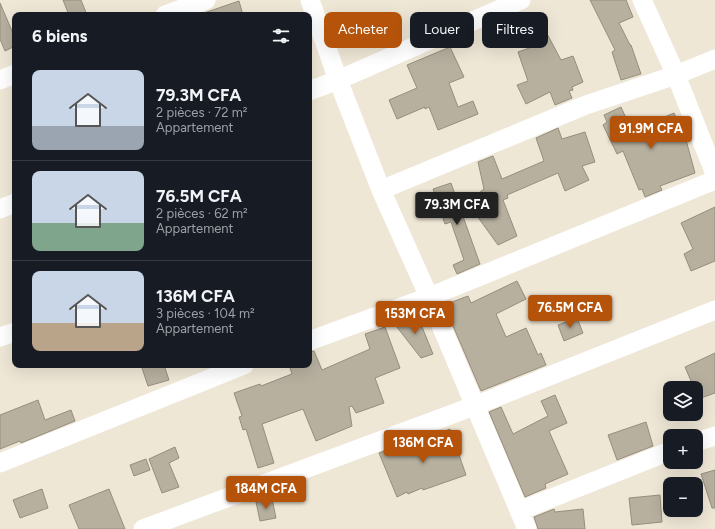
<!DOCTYPE html>
<html lang="fr">
<head>
<meta charset="utf-8">
<style>
	:root { --surface:#171b24; --page:#20242c; --text:#f1f3f6; --muted:#9ea1a6; --line:#363941; --accent:#b45309 }
	body { margin:0; font-family:Figtree,sans-serif; background:var(--page); color:var(--text); height:100vh; display:flex; flex-direction:column; font-size:15px; white-space:nowrap }
	* { box-sizing:border-box; margin:0 }
	p { font-size:13px; color:var(--muted) }
	.icon { flex:none; width:22px; height:22px; fill:none; stroke:currentColor; stroke-width:2; stroke-linecap:round; stroke-linejoin:round }
	.map { position:relative; flex:1; overflow:hidden }
	.side { position:absolute; left:12px; top:12px; width:300px; height:356px; display:flex; flex-direction:column; background:var(--surface); border-radius:8px; box-shadow:0 4px 16px #0002 }
	.side>* { flex:none }
	.hud { position:absolute; left:324px; top:12px; width:331px; height:36px; display:flex; gap:8px }
	.fabs { position:absolute; left:663px; top:381px; display:grid; gap:8px }
	.fabs a { display:grid; place-items:center; width:40px; height:40px; border-radius:8px; background:var(--surface); box-shadow:0 4px 16px #0002; font-size:20px }
	.price { position:absolute; translate:-50% -34px; padding:0 9px; border-radius:4px; background:var(--accent); color:#fff; font-size:13px; line-height:26px; filter:drop-shadow(0 1px 2px #0008) }
	.price::after { content:''; position:absolute; left:50%; top:24px; width:12px; height:9px; margin-left:-6px; background:inherit; clip-path:polygon(0 0,100% 0,50% 100%) }
	.price.current { background:#222; color:#fff }
	ul { padding:0; list-style:none }
	li { display:flex; align-items:center; gap:12px; height:100px; padding:0 20px }
	li+li { border-top:1px solid var(--line) }
	li span { display:grid; place-items:center; flex:none; width:112px; height:80px; border-radius:8px; color:#555 }
	li>.icon { margin-inline-start:auto }
	span .icon { width:48px; height:48px; fill:#fffc; stroke-width:1 }
	li b { font-size:17px }
	h2 { display:flex; justify-content:space-between; align-items:center; height:48px; padding:0 20px; font-size:17px }
	.chip { padding:0 14px; border-radius:8px; background:var(--surface); box-shadow:0 4px 16px #0002; font-size:14px; line-height:36px }
	.chip.current { background:var(--accent); color:#fff }
	.map>svg:first-child { display:block }
	.building { fill:#b7b09f; stroke:#958e7e }
	.lines { fill:none; stroke-linecap:round; stroke-linejoin:round }
	.minor { stroke:#fff; stroke-width:19 }
</style>
</head>
<body>
<div class="map">
<svg width="715" height="529" viewBox="0 0 715 529">
	<rect width="100%" height="100%" fill="#efe7d6"/>
	<path class="building" d="M63,0H81L87,15H69Z
		M590,0H626L633,17L619,23L630,45H631L641,74L621,80L612,52L615,50Z
		M239,1L243,15H204V13Z
		M0,3L15,38V46L5,51L0,39Z
		M537,15L561,60L573,56L583,82L572,87L573,90L569,91L572,98L555,105L550,92L526,104L517,85L528,81L518,52L535,46L523,21Z
		M450,47L464,77L449,83L458,107L473,101L478,114L438,130L429,107L425,109V107L397,119L389,100L417,88L407,65Z
		M621,107L632,131L674,113L686,140L695,173L660,186L662,190L645,197L642,189L639,190L623,151L617,154L603,125L607,122L604,115Z
		M558,128L562,139L585,132L595,162L582,166L589,180L565,191L558,173L507,195L508,198L503,200L517,236L498,245L467,202L484,189L478,162L493,156L502,179L544,161L536,138Z
		M451,183L480,264L457,274L453,265L464,260L451,222L445,224L433,189Z
		M715,207V261L691,271L684,254L693,249L681,223Z
		M517,281L526,299L496,314L506,337L526,328L538,355L541,353L546,365L481,391L444,305L468,296L471,303Z
		M407,317L408,319L418,317L433,354L421,358L393,322Z
		M577,318L583,333L564,341L558,325Z
		M385,327L400,368L375,378L384,403L356,413L352,406L349,407L352,426L316,441L303,409L262,424L274,463L258,468L246,429L243,430L239,417L242,416L234,393L260,384L261,386L292,374L289,365H309V352L314,351L322,370L370,349L365,334Z
		M715,353V393L698,399L696,388H694L685,367Z
		M141,365H164L169,380L148,386Z
		M555,395L567,423L549,431L568,474L545,484L546,488L525,497L489,412L501,407L513,434L548,416L541,401Z
		M38,400L45,420L71,410L75,421L21,443L20,441L0,449V415Z
		M646,422L653,446L617,460L608,435Z
		M450,429L466,475L423,490L422,488L408,494L407,492L397,497L379,453L395,447L396,449Z
		M175,447L179,458L169,463L179,487L162,493L149,459Z
		M146,459L150,470L134,476L130,465Z
		M715,470V508H712L701,474Z
		M42,489L48,508L20,518L13,500Z
		M109,489L125,529H79L69,505Z
		M660,495L662,522L632,525L629,498Z
		M272,499L276,518L260,521L256,502Z
		M554,509L555,512L583,509L585,529H538L534,517Z"/>
	<g class="lines">
		<path class="minor" d="M310,0L338,80L381,190L429,297L527,529
			M642,0L676,75L715,174
			M165,15L206,0
			M0,80L15,74
			M309,91L338,80L521,0
			M381,190L586,105L676,75L715,59
			M0,209L15,203
			M0,337L15,332
			M309,341L429,297L715,180
			M696,442L715,436
			M0,463L244,365
			M519,511L670,451
			M143,529L474,406L715,310"/>
	</g>
</svg>
<div class="fabs">
<a><svg class="icon" aria-label="layers" viewBox="0 0 24 24"><path d="M12 4l9 5-9 5-9-5zM3 14l9 5 9-5"/></svg></a>
<a>+</a>
<a>−</a>
</div>
<b class="price" style="left:651px;top:150px">91.9M CFA</b>
<b class="price current" style="left:457px;top:226px">79.3M CFA</b>
<b class="price" style="left:570px;top:329px">76.5M CFA</b>
<b class="price" style="left:415px;top:335px">153M CFA</b>
<b class="price" style="left:423px;top:464px">136M CFA</b>
<b class="price" style="left:266px;top:510px">184M CFA</b>
<div class="hud">
<a class="chip current">Acheter</a>
<a class="chip">Louer</a>
<a class="chip">Filtres</a>
</div>
<section class="side">
<h2>6 biens<svg class="icon" aria-label="filters" viewBox="0 0 24 24"><path d="M4 7h16M4 17h16"/><circle cx="9" cy="7" r="2"/><circle cx="15" cy="17" r="2"/></svg></h2>
<ul>
<li><span style="background:linear-gradient(#c9d6e8 70%,#9aa5b1 0)"><svg class="icon" aria-label="home" viewBox="0 0 24 24"><path d="M3 11l9-7 9 7M6 9v11h12V9"/></svg></span><div><b>79.3M CFA</b><p>2 pièces · 72 m²</p><p>Appartement</p></div></li>
<li><span style="background:linear-gradient(#c9d6e8 65%,#7fa58c 0)"><svg class="icon" aria-label="home" viewBox="0 0 24 24"><path d="M3 11l9-7 9 7M6 9v11h12V9"/></svg></span><div><b>76.5M CFA</b><p>2 pièces · 62 m²</p><p>Appartement</p></div></li>
<li><span style="background:linear-gradient(#c9d6e8 65%,#b9a48a 0)"><svg class="icon" aria-label="home" viewBox="0 0 24 24"><path d="M3 11l9-7 9 7M6 9v11h12V9"/></svg></span><div><b>136M CFA</b><p>3 pièces · 104 m²</p><p>Appartement</p></div></li>
</ul>
</section>
</div>
</body>
</html>
